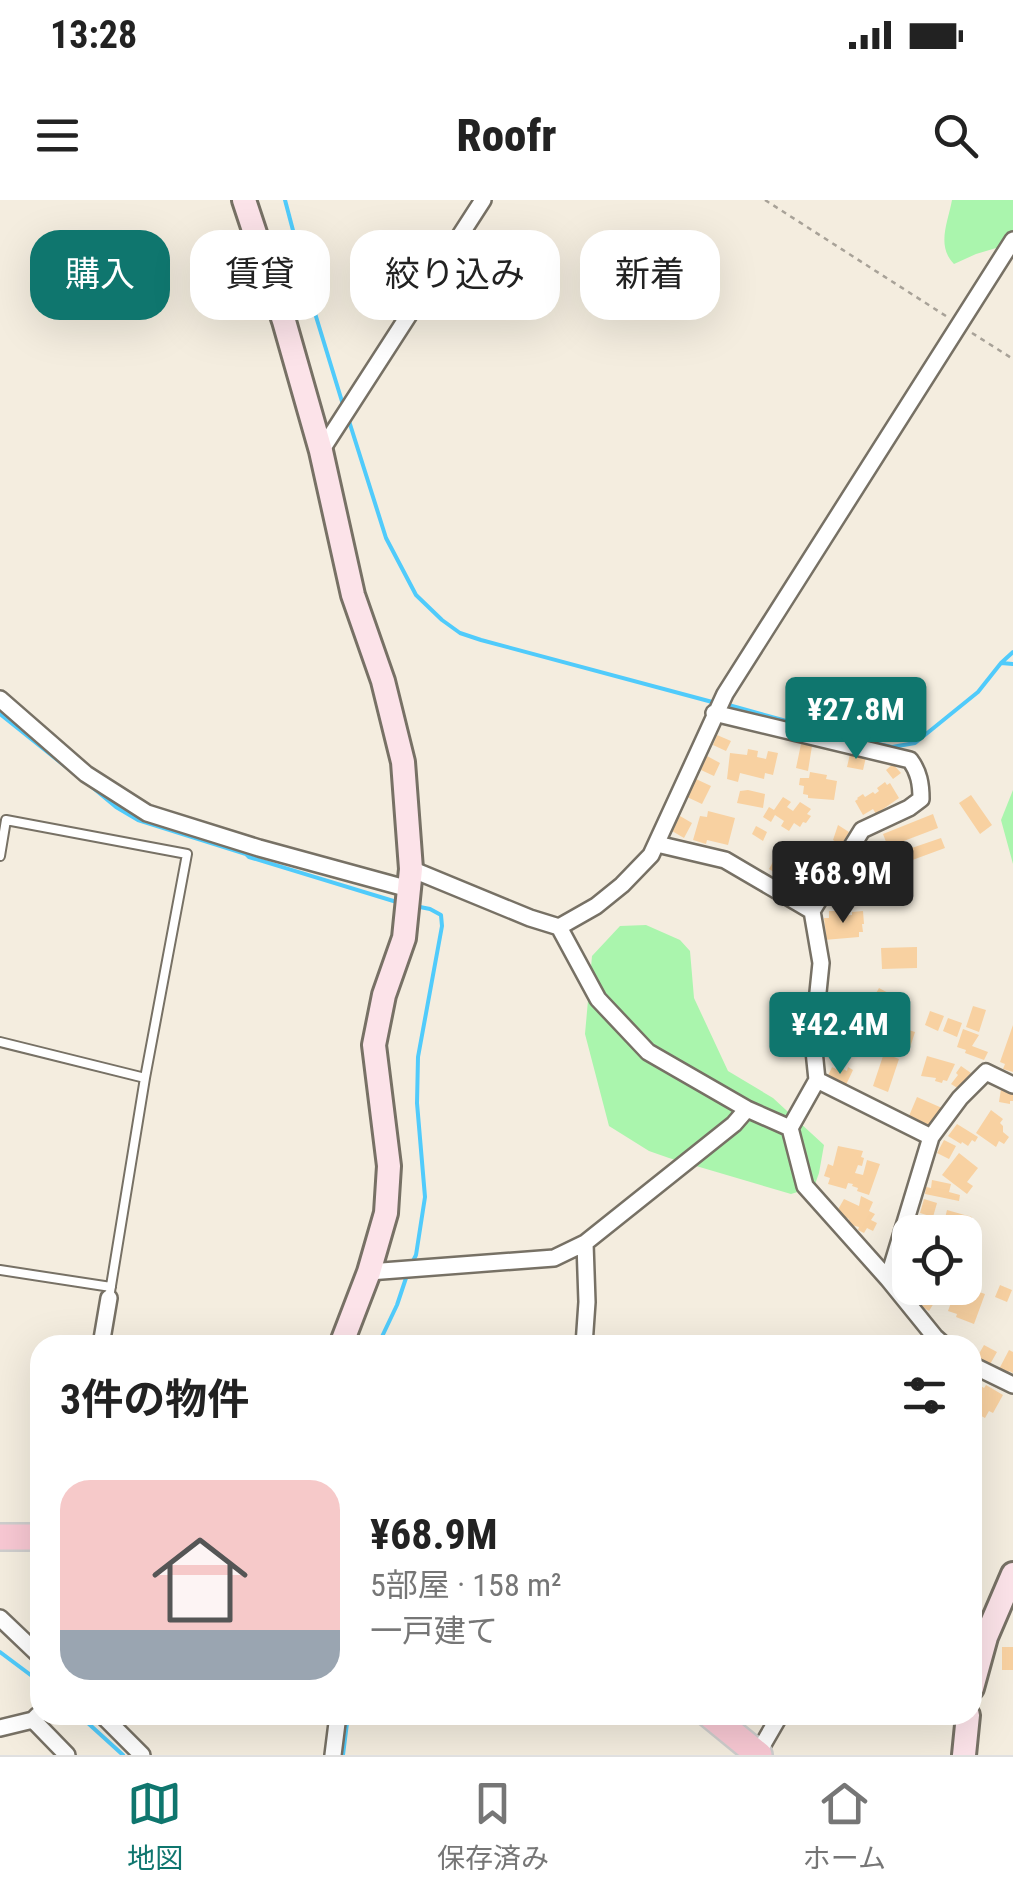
<!DOCTYPE html>
<html lang="ja">
<head>
<meta charset="utf-8">
<style>
	:root { --surface:#fff; --page:#f2f2f2; --text:#222; --muted:#767676; --line:#e0e0e0; --accent:#0f766e }
	body { margin:0; font-family:"Roboto Condensed","Noto Sans JP",sans-serif; background:var(--page); color:var(--text); height:100vh; display:flex; flex-direction:column; font-size:38px; white-space:nowrap }
	* { box-sizing:border-box; margin:0 }
	p { font-size:32px; color:var(--muted) }
	.icon { flex:none; width:55px; height:55px; fill:none; stroke:currentColor; stroke-width:2; stroke-linecap:round; stroke-linejoin:round }
	.map { position:relative; flex:1; overflow:hidden }
	.drawer { position:absolute; left:30px; top:1135px; width:952px; height:390px; display:flex; flex-direction:column; background:var(--surface); border-radius:30px; box-shadow:0 10px 40px #0002 }
	.drawer>* { flex:none }
	.guide { position:absolute; left:30px; top:30px; width:955px; height:90px; display:flex; gap:20px }
	.fabs { position:absolute; left:892px; top:1015px; display:grid; gap:20px }
	.fabs a { display:grid; place-items:center; width:90px; height:90px; border-radius:20px; background:var(--surface); box-shadow:0 10px 40px #0002; font-size:50px }
	.price { position:absolute; translate:-50% -85px; padding:0 22px; border-radius:10px; background:var(--accent); color:#fff; font-size:32px; line-height:65px; filter:drop-shadow(0 2px 5px #0008) }
	.price::after { content:''; position:absolute; left:50%; top:60px; width:30px; height:22px; margin-left:-15px; background:inherit; clip-path:polygon(0 0,100% 0,50% 100%) }
	.price.on { background:#222; color:#fff }
	ul { padding:0; list-style:none }
	li { display:flex; align-items:center; gap:30px; height:250px; padding:0 30px }
	li span { display:grid; place-items:center; flex:none; width:280px; height:200px; border-radius:30px; color:#555 }
	li>.icon { margin-inline-start:auto }
	span .icon { width:120px; height:120px; fill:#fffc; stroke-width:1 }
	li b { font-size:42px }
	h2 { display:flex; justify-content:space-between; align-items:center; height:120px; padding:0 30px; font-size:42px }
	.chip { padding:0 35px; border-radius:30px; background:var(--surface); box-shadow:0 10px 40px #0002; font-size:35px; line-height:90px }
	.chip.on { background:var(--accent); color:#fff }
	.status { display:flex; justify-content:space-between; align-items:center; height:70px; padding:0 50px; background:var(--surface); direction:ltr }
	.status svg { height:28px; fill:currentColor }
	header { display:flex; justify-content:space-between; align-items:center; height:130px; padding:0 30px; background:var(--surface); font-size:45px; font-weight:800 }
	.tab-bar { display:flex; justify-content:space-around; align-items:center; height:140px; border-top:2px solid var(--line); background:var(--surface); font-size:28px; color:var(--muted) }
	.tab-bar a { display:grid; justify-items:center; gap:5px }
	.tab-bar .on { color:var(--accent) }
	.map>svg:first-child { display:block }
	.green { fill:#aaf5ad }
	.lines { fill:none; stroke-linecap:round; stroke-linejoin:round }
	.stream { stroke:#50cbfb; stroke-width:4 }
	.building { fill:#f8d1a1 }
	.lane-casing { stroke:#777165; stroke-width:12 }
	.street-casing { stroke:#777165; stroke-width:20 }
	.secondary-casing { stroke:#777165; stroke-width:28 }
	.primary-casing { stroke:#cfcecd; stroke-width:30 }
	.path { stroke:#a8a298; stroke-width:2.5; stroke-dasharray:5 5; stroke-linecap:butt }
	.lane { stroke:#fff; stroke-width:8 }
	.street { stroke:#fff; stroke-width:15 }
	.secondary { stroke:#fce3e9; stroke-width:22 }
	.primary { stroke:#f8c8d3; stroke-width:25 }
</style>
</head>
<body>
<div class="status"><b>13:28</b><svg viewBox="0 0 49 12"><path d="M0 12V9h3v3zM5 12V6h3v6zM10 12V3h3v9zM15 12V0h3v12zM26 1h20v11H26zM47 4h2v5h-2z"/></svg></div>
<header><svg class="icon" aria-label="menu" viewBox="0 0 24 24"><path d="M4 6h16M4 12h16M4 18h16"/></svg>Roofr<svg class="icon" aria-label="search" viewBox="0 0 24 24"><circle cx="10" cy="10" r="6"/><path d="M15 15l6 6"/></svg></header>
<div class="map">
<svg width="1013" height="1555" viewBox="0 0 1013 1555">
	<rect width="100%" height="100%" fill="#f4eddf"/>
	<path class="green" d="M952,0H1013V43L976,54L954,64C936,46 948,22 952,0Z
		M1013,590V664L1001,620Z
		M646,725L680,740L690,751L694,798L728,871L773,898L824,945L819,973L814,987L791,994L669,958L649,951L609,926L585,834L592,756L620,726Z"/>
	<g class="lines">
		<path class="stream" d="M285,0L314,110L344,208
			M349,221L386,338L416,395L442,420L460,433L481,440L716,503
			M1001,463L1013,464
			M725,504L830,533L892,547L915,543L978,492L1001,463L1013,452
			M0,514L70,570
			M86,582L116,607L138,620L246,654L249,657L400,703
			M412,1063L416,1055L425,997L417,903L418,857L442,726L441,715L430,709L415,706
			M378,1145L397,1105L408,1072
			M0,1452L40,1482
			M79,1515L123,1555
			M343,1555L348,1515"/>
	</g>
	<path class="building" d="M717,535L731,541L726,551L713,545Z
		M801,544L812,546L808,571L796,568Z
		M748,549L758,551L757,557L766,559L768,551L778,553L773,575L765,573L764,579L740,573L738,582L727,579L730,553L747,555Z
		M850,554L866,557L863,570L847,567Z
		M707,556L720,563L714,576L701,570Z
		M893,564L901,573L893,579L886,570Z
		M810,572L827,575L826,579L837,581L834,600L808,598V595L803,594L804,586L799,585L800,578H809Z
		M696,579L711,586L702,604L687,597Z
		M885,582L887,585L890,583L899,598L876,614L873,609L863,615L855,601L858,599L857,598L863,594L865,597L873,592L875,594L879,591L877,588Z
		M748,590L765,594L763,608L737,603L740,591Z
		M971,595L992,625L980,634L959,603Z
		M783,597L791,602L787,607L793,611L800,602L811,609L807,614L811,616L806,623L803,622L800,627L794,623L789,631L781,626L784,621L775,615L771,622L763,617L769,607L774,610Z
		M708,611L735,618L728,645L707,640L706,644L693,640L700,616L707,617Z
		M933,614L938,628L888,647L883,634Z
		M680,616L692,623L684,638L672,631Z
		M838,625L849,632L840,648L836,646L838,643L833,640Z
		M756,626L767,632L763,641L752,634Z
		M941,638L945,648L907,662L903,651Z
		M812,645L837,658L828,674L822,670L818,679L824,683L818,693L807,686L809,682L796,674L802,664L808,668L812,662L805,658Z
		M779,651L790,657L779,675L769,669Z
		M849,671L867,677L857,703L840,696Z
		M829,711H837L838,716L852,715V712L863,711L864,724H862L863,732H859V737L824,740L823,734H826L824,718H829Z
		M917,747V768L882,769L881,748Z
		M879,788L892,795L890,800L892,801L888,809L885,807L876,824L868,820L873,812L867,809Z
		M973,806L986,810L979,832L966,827Z
		M930,811L944,816L938,831L925,825Z
		M828,817L860,828L854,847L835,843L836,840L822,835Z
		M948,818L962,823L957,837L943,831Z
		M887,823L915,832L908,854L886,846L885,849L879,846Z
		M1013,825V872L1003,869L1005,864L1000,862Z
		M963,829L979,835L972,846L988,852L984,860L965,853L966,850L957,847Z
		M884,853L899,859L888,892L873,886Z
		M927,856L955,864L947,881L943,880L942,883L935,881L936,878L921,876Z
		M961,866L971,873L959,889L951,884L958,875L956,873Z
		M832,867L838,870L839,867L847,871L848,867L853,870L844,889L826,880Z
		M1001,889L1013,891V901H1010V904L999,902Z
		M917,897L942,908L933,927L909,916Z
		M991,910L1003,919L1000,923L1003,926V932L1009,937L1004,944L999,941L996,947L976,933Z
		M957,924L978,937L975,942L972,940L968,946L962,942L961,944L948,936Z
		M944,940L956,946L949,959L937,953Z
		M838,946L863,951L861,957L864,958L862,966L858,965L855,973L863,975L867,960L880,964L869,995L857,991L858,988L852,986L853,984L848,983L846,989L828,984L830,978L824,976L828,964L833,966Z
		M959,953L978,968L967,982L973,986L967,994L942,975Z
		M932,980L951,984L949,992L960,995L959,1001L925,994L926,987L931,988Z
		M861,996L873,1002L869,1011L875,1014L871,1020L877,1023L873,1031L867,1028L864,1033L858,1030L859,1027L847,1024L849,1019L836,1013L844,999L859,1006Z
		M924,999L937,1003L933,1017L920,1013Z
		M947,1010L972,1017L969,1029L962,1027L960,1032H935L938,1021L944,1022Z
		M978,1040H981L978,1050L982,1051L975,1071L965,1068V1046L974,1050Z
		M1000,1085L1012,1090L1007,1102L995,1097Z
		M921,1088L937,1098L929,1111L913,1101Z
		M971,1089L985,1094L974,1124L956,1117L957,1114L948,1111L952,1100L961,1104L964,1094L969,1096Z
		M984,1145L997,1152L989,1166L976,1159Z
		M1009,1150L1013,1152V1173L1009,1171L1005,1178L997,1173Z
		M979,1185L984,1188L986,1185L1003,1195L993,1213L989,1211L985,1218L972,1211L981,1195L975,1192Z
		M1002,1447H1013V1470H1002Z"/>
	<g class="lines">
		<g class="lane-casing">
			<path id="lane" d="M0,656L6,620L187,654L145,878L109,1098
				M0,842L145,878
				M0,1070L111,1087"/>
		</g>
		<g class="street-casing">
			<path id="street" d="M321,251L483,0
				M0,499L86,574L147,613L259,648L409,689
				M714,513L910,560C919,572 921,584 921,599L909,608L862,630L812,711L821,763L813,841L817,880L790,928
				M657,644L725,660L812,711
				M411,669L530,718L559,727L598,799L648,852L747,909L790,928L805,986L888,1079L935,1137L944,1145
				M559,727L596,706L622,685L651,655L725,494L1013,40
				M817,880L931,937
				M369,1072L554,1058L585,1043L734,924L747,909
				M888,1079L931,937L960,898L986,872L1013,885
				M101,1145L109,1098
				M584,1145L587,1102L585,1043
				M972,1165L1013,1185
				M0,1418L40,1456
				M102,1515L142,1555
				M33,1520L67,1555
				M0,1528L33,1520L38,1515
				M758,1553L780,1515
				M333,1555L338,1515"/>
		</g>
		<g class="secondary-casing">
			<path id="secondary" d="M244,0L284,121L321,251L353,395L383,481L403,562L411,669L404,738L384,795L374,845L389,966L386,1013L369,1072L341,1145
				M972,1488L986,1437L1013,1374
				M964,1555L968,1515"/>
		</g>
		<g class="primary-casing">
			<path id="primary" d="M0,1337H40
				M710,1515L759,1555"/>
		</g>
		<path class="path" d="M765,0L949,118
			M972,133L1013,159"/>
		<use href="#lane" class="lane"/>
		<use href="#street" class="street"/>
		<use href="#secondary" class="secondary"/>
		<use href="#primary" class="primary"/>
	</g>
</svg>
<div class="fabs">
<a><svg class="icon" aria-label="locate" viewBox="0 0 24 24"><circle cx="12" cy="12" r="6"/><path d="M12 2v4M12 18v4M2 12h4M18 12h4"/></svg></a>
</div>
<b class="price" style="left:856px;top:562px">¥27.8M</b>
<b class="price on" style="left:843px;top:726px">¥68.9M</b>
<b class="price" style="left:840px;top:877px">¥42.4M</b>
<div class="guide">
<a class="chip on">購入</a>
<a class="chip">賃貸</a>
<a class="chip">絞り込み</a>
<a class="chip">新着</a>
</div>
<section class="drawer">
<h2>3件の物件<svg class="icon" aria-label="filters" viewBox="0 0 24 24"><path d="M4 7h16M4 17h16"/><circle cx="9" cy="7" r="2"/><circle cx="15" cy="17" r="2"/></svg></h2>
<ul>
<li><span style="background:linear-gradient(#f6c9c9 75%,#9aa5b1 0)"><svg class="icon" aria-label="home" viewBox="0 0 24 24"><path d="M3 11l9-7 9 7M6 9v11h12V9"/></svg></span><div><b>¥68.9M</b><p>5部屋 · 158 m²</p><p>一戸建て</p></div></li>
</ul>
</section>
</div>
<nav class="tab-bar">
<a class="on"><svg class="icon" aria-label="map" viewBox="0 0 24 24"><path d="M3 6l6-2 6 2 6-2v14l-6 2-6-2-6 2zM9 4v14M15 6v14"/></svg>地図</a>
<a><svg class="icon" aria-label="saved" viewBox="0 0 24 24"><path d="M7 4h10v16l-5-4-5 4z"/></svg>保存済み</a>
<a><svg class="icon" aria-label="home" viewBox="0 0 24 24"><path d="M3 11l9-7 9 7M6 9v11h12V9"/></svg>ホーム</a>
</nav>
</body>
</html>
